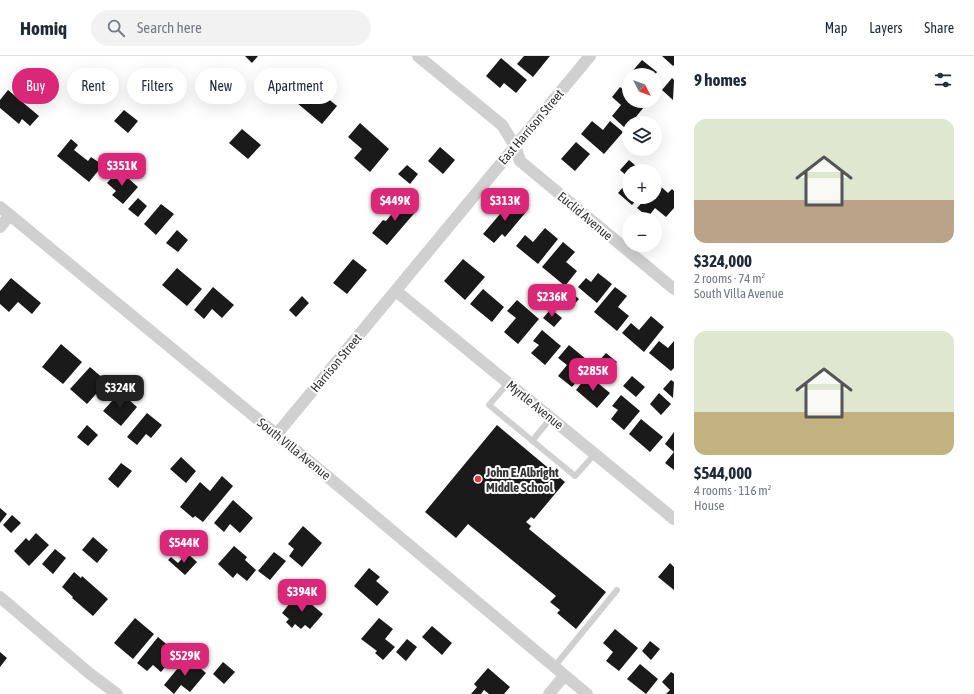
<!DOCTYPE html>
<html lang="en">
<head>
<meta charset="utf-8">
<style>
	:root { --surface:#fff; --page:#f2f2f3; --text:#1f2937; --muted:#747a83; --line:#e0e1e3; --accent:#db2777 }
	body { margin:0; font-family:"Asap Condensed",sans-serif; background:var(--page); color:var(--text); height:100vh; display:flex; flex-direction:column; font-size:15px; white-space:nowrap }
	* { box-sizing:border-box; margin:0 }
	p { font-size:13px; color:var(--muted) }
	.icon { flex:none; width:22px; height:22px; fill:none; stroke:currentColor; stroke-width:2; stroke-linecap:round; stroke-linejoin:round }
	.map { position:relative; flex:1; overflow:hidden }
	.drawer { display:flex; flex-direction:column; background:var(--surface); width:300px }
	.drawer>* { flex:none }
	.hud { position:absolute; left:12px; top:12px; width:380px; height:36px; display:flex; gap:8px }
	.needle { width:26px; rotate:132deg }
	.tools { position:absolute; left:622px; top:12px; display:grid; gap:8px }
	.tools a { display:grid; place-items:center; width:40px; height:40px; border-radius:50%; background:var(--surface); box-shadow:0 4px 16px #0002; font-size:20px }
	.price { position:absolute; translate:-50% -34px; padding:0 9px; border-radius:8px; background:var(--accent); color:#fff; font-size:13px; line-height:26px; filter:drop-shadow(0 1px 2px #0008) }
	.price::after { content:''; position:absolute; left:50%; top:24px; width:12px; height:9px; margin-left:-6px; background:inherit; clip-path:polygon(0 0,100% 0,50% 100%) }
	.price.current { background:#222; color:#fff }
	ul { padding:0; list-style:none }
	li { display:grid; align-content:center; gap:8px; height:212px; padding:0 20px }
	li span { display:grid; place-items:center; height:124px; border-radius:12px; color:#555 }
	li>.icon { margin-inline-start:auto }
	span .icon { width:72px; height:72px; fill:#fffc; stroke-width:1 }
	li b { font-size:17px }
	h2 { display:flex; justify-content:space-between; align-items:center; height:48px; padding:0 20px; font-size:17px }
	.tag { padding:0 14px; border-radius:18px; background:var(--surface); box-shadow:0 4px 16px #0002; font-size:14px; line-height:36px }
	.tag.current { background:var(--accent); color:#fff }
	header { display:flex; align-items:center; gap:24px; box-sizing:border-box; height:56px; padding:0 20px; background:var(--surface); border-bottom:1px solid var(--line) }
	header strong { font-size:19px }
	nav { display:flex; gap:22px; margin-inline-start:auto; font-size:14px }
	.search { width:280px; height:36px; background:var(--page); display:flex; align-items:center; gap:10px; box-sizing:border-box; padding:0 14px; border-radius:22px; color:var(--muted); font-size:15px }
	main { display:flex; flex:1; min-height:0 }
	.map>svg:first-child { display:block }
	.building { fill:#1a1a1a }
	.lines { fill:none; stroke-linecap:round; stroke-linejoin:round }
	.service { stroke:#d0d0d0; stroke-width:6 }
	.minor { stroke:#d0d0d0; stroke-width:12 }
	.poi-dot { fill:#e63946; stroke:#fff; stroke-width:1.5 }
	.labels { text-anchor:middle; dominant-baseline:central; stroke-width:4; stroke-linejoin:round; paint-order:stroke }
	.street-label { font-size:13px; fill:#333; stroke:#fff }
	.poi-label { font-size:13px; font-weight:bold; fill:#333; stroke:#fff; text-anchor:start }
</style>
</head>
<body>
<header>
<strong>Homiq</strong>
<div class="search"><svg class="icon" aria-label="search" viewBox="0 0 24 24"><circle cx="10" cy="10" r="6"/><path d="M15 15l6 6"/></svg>Search here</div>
<nav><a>Map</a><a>Layers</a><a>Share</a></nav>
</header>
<main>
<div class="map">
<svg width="674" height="638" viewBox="0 0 674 638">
	<rect width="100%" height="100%" fill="#fff"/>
	<path class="building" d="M245,0H258L252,7Z
		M524,0H550L533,21L517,8Z
		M662,0H674V9L673,10Z
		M501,2L527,24L516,37L504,27L500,32L486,20Z
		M642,4L657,16L655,19H629Z
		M298,18L337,50L322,68L284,36Z
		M629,19V28L625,25Z
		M672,22L674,24L673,44L662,34Z
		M620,31L629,38V45H637L644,51L635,62L638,65L636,67H629V69L626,73L612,60L621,49L612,41Z
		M8,34L39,60L30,70L22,63L19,68L0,52V44Z
		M124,54L138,65L128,77L114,65Z
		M592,65L603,74L610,65L623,76L604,98L581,78Z
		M360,67L389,93L370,116L354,102L362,93L348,81Z
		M242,73L261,89L248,103L229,87Z
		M71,83L78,89L74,94L88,105L91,101L103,109L89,126L57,100Z
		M576,86L590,98L575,115L561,103Z
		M440,91L455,104L443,118L428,105Z
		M629,104L642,115H629V122L620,114Z
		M407,109L418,118L410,128L398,118Z
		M119,114L138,131L123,148L112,139L116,135L107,127Z
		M629,124V141H639L632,149L618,137Z
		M658,128L668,137L672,133L674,135V152L666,161L655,152L648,161L637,152L647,141H655V131Z
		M138,142L147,150L138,161L128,153Z
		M404,143L417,154L387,189L372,177L383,164L386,165Z
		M512,144L526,156L505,181L502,178L494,187L483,178Z
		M161,148L174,158L156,179L144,168Z
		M545,172L558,183L538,208L516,190L525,179L533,186Z
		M177,174L188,184L178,196L166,187Z
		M563,186L575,196L566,206L577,215L565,230L542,211Z
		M353,203L367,214L347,238L333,227Z
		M463,203L485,221L465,244L444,225Z
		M177,212L202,233L187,250L162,229Z
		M598,217L612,228L597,247L578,231L586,222L591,226Z
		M11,222L41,247L32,258L18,246L9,256L0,248V235Z
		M213,231L234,249L222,262L212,253L204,263L194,254Z
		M615,231L627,240L618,251L629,260L617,275L594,256Z
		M483,233L504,251L492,266L470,248Z
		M568,234L579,243L569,254L559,245Z
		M302,240L309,247L296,261L289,254Z
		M517,244L539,263L518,288L504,276L516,262L507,255Z
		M551,253L562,262L554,271L543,262Z
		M651,260L664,271L644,296L622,277L631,267L639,274Z
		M542,274L561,290L545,309L531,297L539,289L533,285Z
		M659,285L668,292L674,285V312L671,315L649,297Z
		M61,288L82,306L63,328L42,311Z
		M569,289L592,308L572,331L558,320L567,309L558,302Z
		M606,297L617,306L608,316L597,307Z
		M90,311L111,329L100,341L96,338L87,348L70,333Z
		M588,319L610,337L597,352L576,334Z
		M632,320L645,331L636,341L623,330Z
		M671,324L674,326L673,342L663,333Z
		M120,336L137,351L121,370L103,355Z
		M659,337L671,348L661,359L650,348Z
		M621,339L640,355L624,374L611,363L618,354L612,350Z
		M147,357L162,369L151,382L146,378L137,389L127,381Z
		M641,363L663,381L650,396L629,378Z
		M87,369L98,379L88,390L77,381Z
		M497,369L565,426L534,463L531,461L526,466L531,470L529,473L606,536L576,573L557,557L560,554L550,546L556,540L468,468L456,482L425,456Z
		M674,376V396L665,388Z
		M674,396V414L665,407Z
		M181,401L196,415L186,427L170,413Z
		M121,407L132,415L118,432L108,423Z
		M222,420L233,430L203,466L195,460L193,462L180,451L200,426L210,435Z
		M233,444L253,462L240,477L230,468L224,476L214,467Z
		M0,452L7,458L0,467Z
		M12,459L21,467L11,477L3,469Z
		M303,470L322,487L302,511L289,500L294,493L288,488Z
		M36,477L49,489L29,510L14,495L26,482L29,485Z
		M93,481L108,494L97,507L82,494Z
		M234,490L247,501L245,504L256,514L247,525L237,517L233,522L218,508Z
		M55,493L66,502L53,518L42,508Z
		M274,496L286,505L270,524L258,515Z
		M187,497L197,506L185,519L168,504L171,501L178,507Z
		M670,507L674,511V534L658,521Z
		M369,512L380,521L376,525L389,536L377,550L354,530Z
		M74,516L81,522L82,520L108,543L93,560L72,542L73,541L62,531Z
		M298,537L323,558L310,573L305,569L301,573L295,568L292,572L286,566L289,563L282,557Z
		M135,562L154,578L133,603L114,587Z
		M379,562L393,573L385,583L395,591L383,604L375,597L377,595L361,583Z
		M432,570L452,587L442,599L422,581Z
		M615,573L638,592L619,615L606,605L613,596L603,587Z
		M158,581L177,597L161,616L153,609L147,615L137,607Z
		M407,583L417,591L406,605L396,596Z
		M650,585L660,593L651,604L642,595Z
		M0,596L7,602L0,611Z
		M187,601L206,617L190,636L181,629L174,638L164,629Z
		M223,606L235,616L224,628L213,618Z
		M640,608L658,623L646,638L627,623Z
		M488,612L510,631L504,638H489L484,634L481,638H471L477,631L474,628Z
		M671,616L674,618V638H666L670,634L662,626Z"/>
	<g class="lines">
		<path class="service" d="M508,327L489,349L575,420L595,398
			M532,385L551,362
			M554,611L617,534"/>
		<path class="minor" d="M418,0L502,69L515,90L520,105L674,233
			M0,151L328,421L587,638
			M0,171L10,159
			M396,235L674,463
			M276,379L590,0
			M0,541L89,617L117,638
			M549,638L564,620"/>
	</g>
	<circle class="poi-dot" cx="478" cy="423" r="4"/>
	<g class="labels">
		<g class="street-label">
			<text transform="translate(531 71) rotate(-50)">East Harrison Street</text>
			<text transform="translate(585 160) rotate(40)">Euclid Avenue</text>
			<text transform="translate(336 307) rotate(-50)">Harrison Street</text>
			<text transform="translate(535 349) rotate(39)">Myrtle Avenue</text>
			<text transform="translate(294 393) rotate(39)">South Villa Avenue</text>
		</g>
		<g class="poi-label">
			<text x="486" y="416">John E. Albright<tspan x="486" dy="15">Middle School</tspan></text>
		</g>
	</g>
</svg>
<div class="tools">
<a><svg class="needle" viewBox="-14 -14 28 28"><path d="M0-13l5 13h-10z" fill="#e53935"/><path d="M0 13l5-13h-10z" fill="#747a83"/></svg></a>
<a><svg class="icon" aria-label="layers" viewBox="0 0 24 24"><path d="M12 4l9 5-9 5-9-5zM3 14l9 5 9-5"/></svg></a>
<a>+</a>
<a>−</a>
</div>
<b class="price" style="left:122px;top:131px">$351K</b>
<b class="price" style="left:395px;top:166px">$449K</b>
<b class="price" style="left:505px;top:166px">$313K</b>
<b class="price" style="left:552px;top:262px">$236K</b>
<b class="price" style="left:593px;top:336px">$285K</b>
<b class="price current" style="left:120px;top:353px">$324K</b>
<b class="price" style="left:184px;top:508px">$544K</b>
<b class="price" style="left:302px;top:557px">$394K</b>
<b class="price" style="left:185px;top:621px">$529K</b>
<div class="hud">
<a class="tag current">Buy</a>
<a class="tag">Rent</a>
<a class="tag">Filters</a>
<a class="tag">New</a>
<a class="tag">Apartment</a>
</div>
</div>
<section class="drawer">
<h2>9 homes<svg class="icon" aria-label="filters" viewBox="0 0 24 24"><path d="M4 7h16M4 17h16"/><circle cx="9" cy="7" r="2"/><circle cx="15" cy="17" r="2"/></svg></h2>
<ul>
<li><span style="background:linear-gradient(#dfe7d0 65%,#b9a48a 0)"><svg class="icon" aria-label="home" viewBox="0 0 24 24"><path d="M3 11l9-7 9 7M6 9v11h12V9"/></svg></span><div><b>$324,000</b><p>2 rooms · 74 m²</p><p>South Villa Avenue</p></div></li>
<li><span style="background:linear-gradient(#dfe7d0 65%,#c2b280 0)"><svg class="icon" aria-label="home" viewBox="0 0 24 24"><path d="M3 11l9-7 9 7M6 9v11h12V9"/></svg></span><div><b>$544,000</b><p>4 rooms · 116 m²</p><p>House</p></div></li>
</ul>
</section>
</main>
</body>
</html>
